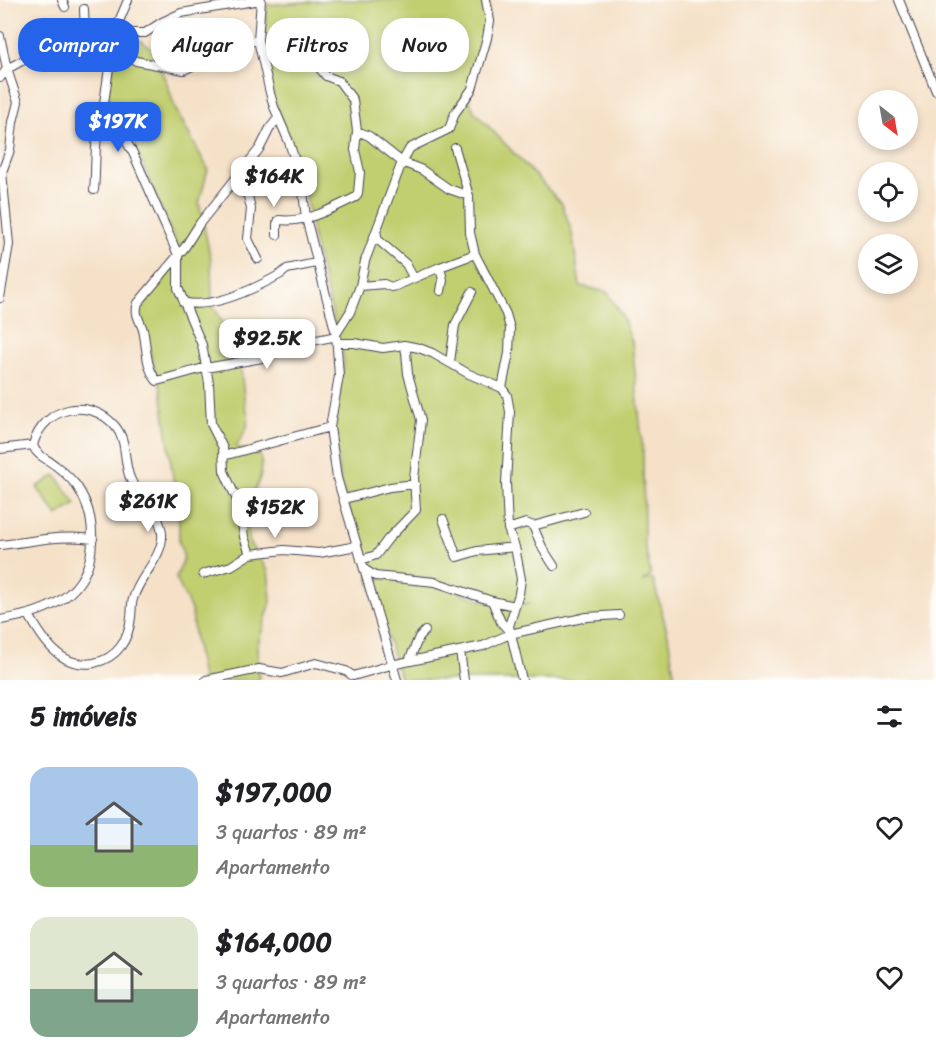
<!DOCTYPE html>
<html lang="pt">
<head>
<meta charset="utf-8">
<style>
	:root { --surface:#fff; --page:#f6f6f6; --text:#202124; --muted:#757577; --accent:#2563eb }
	body { margin:0; font-family:Sriracha,sans-serif; background:var(--page); color:var(--text); height:100vh; display:flex; flex-direction:column; font-size:22px; white-space:nowrap }
	* { box-sizing:border-box; margin:0 }
	p { font-size:20px; color:var(--muted) }
	.icon { flex:none; width:33px; height:33px; fill:none; stroke:currentColor; stroke-width:2; stroke-linecap:round; stroke-linejoin:round }
	.map { position:relative; height:680px; overflow:hidden }
	.details { display:flex; flex-direction:column; background:var(--surface); flex:1 }
	.details>* { flex:none }
	.top-card { position:absolute; left:18px; top:18px; width:600px; height:54px; display:flex; gap:12px }
	.needle { width:39px; rotate:149deg }
	.controls { position:absolute; left:858px; top:90px; display:grid; gap:12px }
	.controls a { display:grid; place-items:center; width:60px; height:60px; border-radius:50%; background:var(--surface); box-shadow:0 3px 9px #0003; font-size:30px }
	.price { position:absolute; translate:-50% -51px; padding:0 14px; border-radius:12px; background:#fff; color:#222; font-size:20px; line-height:39px; filter:drop-shadow(0 2px 3px #0008) }
	.price::after { content:''; position:absolute; left:50%; top:36px; width:18px; height:14px; margin-left:-9px; background:inherit; clip-path:polygon(0 0,100% 0,50% 100%) }
	.price.on { background:var(--accent); color:#fff }
	ul { padding:0; list-style:none }
	li { display:flex; align-items:center; gap:18px; height:150px; padding:0 30px }
	li span { display:grid; place-items:center; flex:none; width:168px; height:120px; border-radius:18px; color:#555 }
	li>.icon { margin-inline-start:auto }
	span .icon { width:72px; height:72px; fill:#fffc; stroke-width:1 }
	li b { font-size:26px }
	h2 { display:flex; justify-content:space-between; align-items:center; height:72px; padding:0 30px; font-size:26px }
	.chip { padding:0 21px; border-radius:24px; background:var(--surface); box-shadow:0 3px 9px #0003; font-size:21px; line-height:54px }
	.chip.on { background:var(--accent); color:#fff }
	.map>svg:first-child { display:block }
	.green { fill:#c1cf71; stroke:#727856; stroke-width:1.5 }
	.lines { fill:none; stroke-linecap:round; stroke-linejoin:round }
	.street-casing { stroke:#423f50; stroke-width:10 }
	.street { stroke:#fff; stroke-width:8 }
</style>
</head>
<body>
<div class="map">
<svg width="936" height="680" viewBox="0 0 936 680">
	<rect width="100%" height="100%" fill="#fdfcf7"/>
	<filter id="ink" filterUnits="userSpaceOnUse"><feTurbulence type="fractalNoise" baseFrequency=".0167" numOctaves="2"/><feDisplacementMap in="SourceGraphic" scale="12" xChannelSelector="R" yChannelSelector="G"/><feConvolveMatrix kernelMatrix="1 2 1 2 8 2 1 2 1" color-interpolation-filters="sRGB"/></filter>
	<filter id="wash" filterUnits="userSpaceOnUse"><feTurbulence type="fractalNoise" baseFrequency=".008" numOctaves="4" result="noise"/><feDisplacementMap in="SourceGraphic" scale="24" xChannelSelector="R" yChannelSelector="G"/><feGaussianBlur stdDeviation="1.35" result="paint"/><feColorMatrix in="noise" values="0 0 0 0 0 0 0 0 0 0 0 0 0 0 0 0 0 1.4 0 .05"/><feComposite in="paint" operator="in"/></filter>
	<g filter="url(#wash)">
		<rect width="100%" height="100%" fill="#f5e1c8"/>
		<path class="green" d="M332,0H489V12L486,36L471,83L469,99L474,111L562,204L572,233L580,286L607,292L622,315L632,342L643,453L644,541L651,576L643,581L653,579L668,635L675,680H401L368,577C385,579 403,578 420,580C455,586 493,613 530,604L495,600L431,579L385,574L366,568L340,480L333,428L344,360L313,239L304,185L291,144L273,98L267,59L265,30L267,5Z
			M124,36L135,37L151,48L166,81L176,110L208,169L199,203L211,260L212,304L239,352L245,405L248,414L247,427L236,447L261,456C263,478 259,486 244,503L250,544L268,571L270,588L271,602L257,647L259,680H200L202,678L194,634L192,612L176,578L184,558L179,542V522L161,389L154,367L138,306L174,264L182,258L137,151L107,98L117,39Z
			M56,475L76,504L57,516L37,487Z"/>
	</g>
	<g filter="url(#ink)">
		<g class="lines">
			<g class="street-casing">
				<path id="street" d="M62,0L65,7
					M128,0L114,33L104,103L133,153L178,255V288L202,345L209,383L211,424L223,448L224,471L240,507L244,537L250,554
					M261,0L258,40L270,93L274,107L289,142L302,183L306,218L336,334L339,376L330,427L337,478L397,680
					M899,0L936,91
					M84,9L85,38
					M0,36L7,69L18,102L13,122L10,150L2,172L9,244L0,298
					M113,45L136,61L184,70L237,45L258,40
					M0,78L7,69L40,51L58,44L82,38H105L114,33H145L162,22L181,13L261,0
					M278,118L270,128L260,148L200,223L185,247L138,303C133,316 143,323 144,335C147,351 146,368 157,381L200,369L268,357L277,348L332,337L336,334L350,312L360,286L365,261L402,162L422,170L449,189L469,196
					M357,131L369,136L402,162L410,148L449,129L455,113L472,89L487,38L490,21L486,0
					M455,148L469,196L470,233L475,254L506,314L510,328L509,353L502,388
					M234,182L248,196L251,209L248,239L258,259
					M94,190C97,162 92,134 106,108
					M277,235V224L279,220C307,223 331,209 356,197L358,193L360,172L355,150L357,131L353,100L339,81L326,76L306,52
					M377,235V239L406,264L413,277
					M360,286L384,284L391,287L396,286L440,267
					M441,291L443,280L440,267L475,254
					M183,302C212,310 256,288 281,274L287,269L316,263
					M337,343H354L383,348L404,345L419,348L432,353L469,374L502,388L507,395L510,412L506,483L508,529L515,547L521,579L519,594L509,626L522,680
					M450,362L455,325L472,292
					M0,449L33,445
					M223,456L330,427
					M344,499L390,487L415,484
					M443,519L457,557L477,551L515,547
					M533,526L543,549L554,566
					M508,529L526,523L533,526L584,512
					M0,545C31,542 62,534 93,539
					M361,560L376,555L388,539L416,510L414,478L421,420L408,374L406,352L404,345
					M364,569L375,576L435,582L492,601L515,606
					M203,574L231,566L250,554L284,550L319,553L357,546
					M492,601L501,622L509,631
					M0,620C47,613 90,596 92,542C93,521 88,502 76,485C71,479 63,471 56,466C48,459 36,456 33,445C43,407 89,396 115,426C128,441 123,461 130,478C138,499 159,509 162,533C164,557 139,576 133,599C131,605 132,611 131,617C129,639 118,658 94,663C61,669 43,640 29,615
					M460,651L464,680
					M409,661L419,637L425,631
					M206,680L259,669L282,673L316,663L346,671L353,676L391,665L483,646L510,634L587,617L619,615"/>
			</g>
			<use href="#street" class="street"/>
		</g>
	</g>
</svg>
<div class="controls">
<a><svg class="needle" viewBox="-14 -14 28 28"><path d="M0-13l5 13h-10z" fill="#e53935"/><path d="M0 13l5-13h-10z" fill="#757577"/></svg></a>
<a><svg class="icon" aria-label="locate" viewBox="0 0 24 24"><circle cx="12" cy="12" r="6"/><path d="M12 2v4M12 18v4M2 12h4M18 12h4"/></svg></a>
<a><svg class="icon" aria-label="layers" viewBox="0 0 24 24"><path d="M12 4l9 5-9 5-9-5zM3 14l9 5 9-5"/></svg></a>
</div>
<b class="price on" style="left:118px;top:153px">$197K</b>
<b class="price" style="left:274px;top:208px">$164K</b>
<b class="price" style="left:267px;top:370px">$92.5K</b>
<b class="price" style="left:148px;top:533px">$261K</b>
<b class="price" style="left:275px;top:539px">$152K</b>
<div class="top-card">
<a class="chip on">Comprar</a>
<a class="chip">Alugar</a>
<a class="chip">Filtros</a>
<a class="chip">Novo</a>
</div>
</div>
<section class="details">
<h2>5 imóveis<svg class="icon" aria-label="filters" viewBox="0 0 24 24"><path d="M4 7h16M4 17h16"/><circle cx="9" cy="7" r="2"/><circle cx="15" cy="17" r="2"/></svg></h2>
<ul>
<li><span style="background:linear-gradient(#a9c7e8 65%,#8fb573 0)"><svg class="icon" aria-label="home" viewBox="0 0 24 24"><path d="M3 11l9-7 9 7M6 9v11h12V9"/></svg></span><div><b>$197,000</b><p>3 quartos · 89 m²</p><p>Apartamento</p></div><svg class="icon" aria-label="heart" viewBox="0 0 24 24"><path d="M12 20l-8-8c-3-5 5-10 8-4 3-6 11-1 8 4z"/></svg></li>
<li><span style="background:linear-gradient(#dfe7d0 60%,#7fa58c 0)"><svg class="icon" aria-label="home" viewBox="0 0 24 24"><path d="M3 11l9-7 9 7M6 9v11h12V9"/></svg></span><div><b>$164,000</b><p>3 quartos · 89 m²</p><p>Apartamento</p></div><svg class="icon" aria-label="heart" viewBox="0 0 24 24"><path d="M12 20l-8-8c-3-5 5-10 8-4 3-6 11-1 8 4z"/></svg></li>
</ul>
</section>
</body>
</html>
